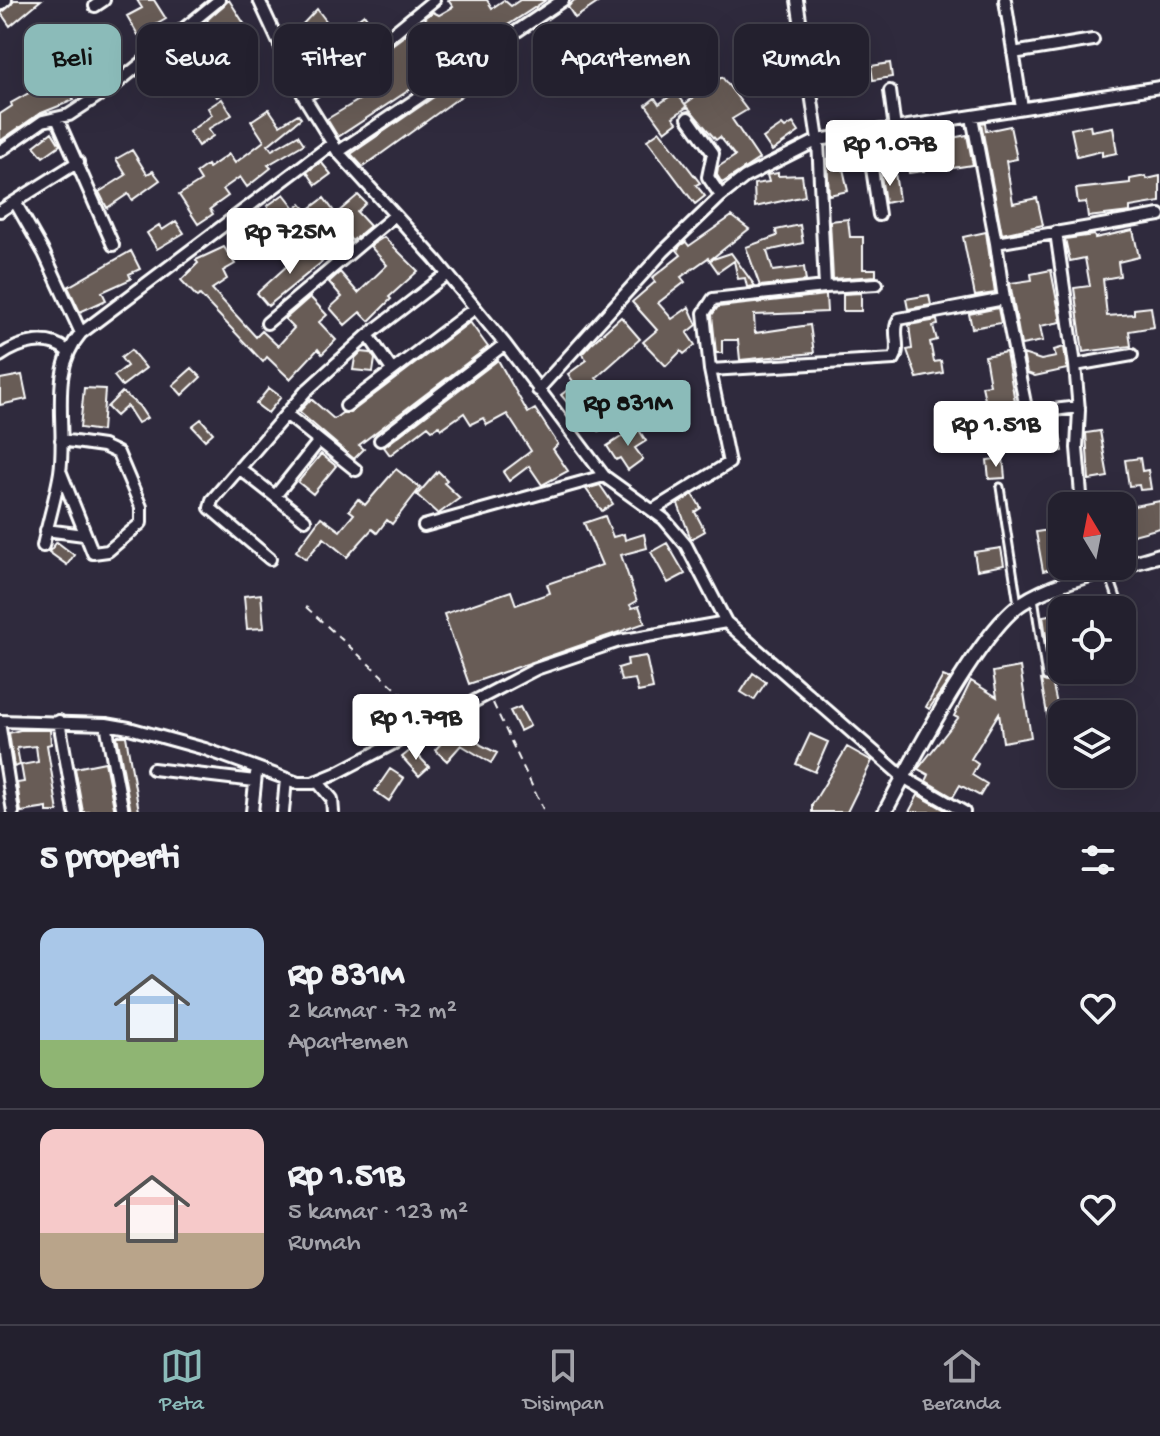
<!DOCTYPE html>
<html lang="id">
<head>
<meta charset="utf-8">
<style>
	:root { --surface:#23202e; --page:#2b2836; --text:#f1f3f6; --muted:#a3a3aa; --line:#403e4a; --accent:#8bbbb9 }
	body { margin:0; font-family:"Gochi Hand",sans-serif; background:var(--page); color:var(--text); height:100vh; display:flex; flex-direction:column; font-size:30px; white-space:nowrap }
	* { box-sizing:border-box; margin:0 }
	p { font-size:26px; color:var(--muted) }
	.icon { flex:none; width:44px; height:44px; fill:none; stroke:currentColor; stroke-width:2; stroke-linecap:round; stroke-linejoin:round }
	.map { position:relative; height:812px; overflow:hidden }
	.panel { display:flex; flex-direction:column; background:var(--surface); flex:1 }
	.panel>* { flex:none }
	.banner { position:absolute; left:24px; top:24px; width:1112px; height:72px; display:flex; gap:16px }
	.needle { width:52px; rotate:350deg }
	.tools { position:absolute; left:1048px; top:492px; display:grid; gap:16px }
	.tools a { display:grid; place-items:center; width:88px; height:88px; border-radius:16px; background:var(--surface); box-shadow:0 8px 32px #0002,0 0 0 2px var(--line); font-size:40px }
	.price { position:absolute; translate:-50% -68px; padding:0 18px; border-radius:8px; background:#fff; color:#222; font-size:26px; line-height:52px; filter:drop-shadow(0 2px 4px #0008) }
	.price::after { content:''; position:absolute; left:50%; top:48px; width:24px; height:18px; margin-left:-12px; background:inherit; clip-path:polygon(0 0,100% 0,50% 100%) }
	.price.active { background:var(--accent); color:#111 }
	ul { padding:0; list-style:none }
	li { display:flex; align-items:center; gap:24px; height:200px; padding:0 40px }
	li+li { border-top:2px solid var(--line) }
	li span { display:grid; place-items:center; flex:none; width:224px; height:160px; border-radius:16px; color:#555 }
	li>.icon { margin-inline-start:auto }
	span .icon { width:96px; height:96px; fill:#fffc; stroke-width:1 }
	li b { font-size:34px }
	h2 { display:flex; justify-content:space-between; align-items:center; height:96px; padding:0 40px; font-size:34px }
	.chip { padding:0 28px; border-radius:16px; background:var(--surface); box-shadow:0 8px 32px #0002,0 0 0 2px var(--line); font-size:28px; line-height:72px }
	.chip.active { background:var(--accent); color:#111 }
	.dock { display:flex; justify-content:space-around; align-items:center; height:112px; border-top:2px solid var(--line); background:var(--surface); font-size:22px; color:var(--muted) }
	.dock a { display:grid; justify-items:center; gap:4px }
	.dock .active { color:var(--accent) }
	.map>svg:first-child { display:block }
	.building { fill:#675b57; stroke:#fff; stroke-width:2 }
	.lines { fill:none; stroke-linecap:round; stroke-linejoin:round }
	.service-casing { stroke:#fff; stroke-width:11 }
	.minor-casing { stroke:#fff; stroke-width:16 }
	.tertiary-casing { stroke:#fff; stroke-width:18 }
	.path { stroke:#fff; stroke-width:2; stroke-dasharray:8 6; stroke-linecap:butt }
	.service { stroke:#2f2a3d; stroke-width:5 }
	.minor { stroke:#2f2a3d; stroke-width:10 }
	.tertiary { stroke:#2f2a3d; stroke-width:12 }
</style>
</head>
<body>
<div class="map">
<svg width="1160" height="812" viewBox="0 0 1160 812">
	<rect width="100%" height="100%" fill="#2f2a3d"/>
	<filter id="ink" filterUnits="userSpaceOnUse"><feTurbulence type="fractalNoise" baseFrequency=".0125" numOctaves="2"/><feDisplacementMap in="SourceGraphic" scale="16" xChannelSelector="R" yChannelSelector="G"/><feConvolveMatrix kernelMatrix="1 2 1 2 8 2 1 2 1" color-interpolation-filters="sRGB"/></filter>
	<g filter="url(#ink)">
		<path class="building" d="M14,0H41L10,26L1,13Z
			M137,0H154L166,19L138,35L127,16L142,8Z
			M229,0L252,36L226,53L207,20Z
			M448,0H487L492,8L504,0L511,6L520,0H546L338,137L327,119L364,97L349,77L412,30L418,39L433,29L425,18L433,12L439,15L453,7Z
			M574,0H602L575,18L568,7Z
			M317,9L337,35L364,14L374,29L362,37L360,34L338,49L346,60L339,64L337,62L322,73L313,61L318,57L297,30Z
			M187,37L208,63L185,80L181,75L163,88L150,69Z
			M492,57L500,68L363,167L351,154Z
			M890,63L892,77L873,80L871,66Z
			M224,77L231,88L217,97L210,87Z
			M722,77L747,110L732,119L759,159L722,183L717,175L718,167L735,156L720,137L716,140L685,104Z
			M81,78L87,90L72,97L74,100L39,114L0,141V114L12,106L11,103L36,89L38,92L65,80L67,85Z
			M676,92L687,107L673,117L677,122L665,131L646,105L655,98L659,104Z
			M222,99L232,115L208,129L213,136L198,146L189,132L212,115L208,108Z
			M269,109L280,125L298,114L301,118L268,145L272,150L298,135L304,144L268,165L271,168L247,187L240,177L223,189L228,196L210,209L213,214L198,224L179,195L201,181L196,173L207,165L209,168L229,154L235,163L264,141L251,121Z
			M985,122L986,131L1010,126L1017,159L1006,161L1013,203L1037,198L1043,225L1002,234L981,123Z
			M793,123L799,132L772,151L763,138L782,125L785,128Z
			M1090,125L1091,131L1113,127L1117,153L1102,156V151L1077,157L1071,129Z
			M660,131L700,183L696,185L705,196L695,204L647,140Z
			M52,132L60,145L43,157L34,146Z
			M967,135L973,165L952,168L947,139Z
			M849,147L851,162L842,164L848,191L829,195L827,159L842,155L840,148Z
			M920,147L924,171L909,173L907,163L912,162L910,149Z
			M132,150L147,174L153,171L160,180L132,200L128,194L107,208L99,192L126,175L116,159Z
			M321,162L331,174L316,185L307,172Z
			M778,173V176L802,175L805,196L755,207L754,184L769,182L767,175Z
			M895,173L899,200L885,203L881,175Z
			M1146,176L1147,179L1160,176V202L1130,207V212L1088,217L1086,202L1078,203L1076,189L1130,183V179Z
			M284,194L295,208L301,204L308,212L285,229L267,206Z
			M358,195L366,203L357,212L370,226L352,241L339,226L333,232L324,223L320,226L308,210L324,198L336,214Z
			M732,216L749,229L710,260L731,253L755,286L747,287L745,278L738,279L734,261L718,272L708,258L681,277L685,282L658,303L672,319L689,307L697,325L687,333L695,345L684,354L681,351L666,366L643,342L657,330L632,302L655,282L652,278L681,255L677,250L681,245L686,242L689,246Z
			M848,219L850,237H863V269H876V276L833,279L830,221Z
			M176,221L184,233L157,249L147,233L159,225L162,230Z
			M800,225L803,243L767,251L773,271L804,267L806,281L760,286L746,247L777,236L776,230Z
			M1133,230L1139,257L1118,262L1120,276L1103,279L1107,316L1134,314V309L1151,307L1154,327L1129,331L1131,346L1083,352L1074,288L1090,286L1085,258L1070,261L1065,239L1094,235L1095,238Z
			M986,232L995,293L975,296L963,237Z
			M384,237L418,271L389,297L391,299L369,321L360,312L345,325L330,308L342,297L329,282L340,272L358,293L387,265L370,246Z
			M309,246L322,262L268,306L257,293Z
			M224,247L235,264L223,271L227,279L212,289L256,337L262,331L278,346L294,328L285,319L310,297L327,315L319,322L336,340L322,354L318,349L290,379L267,357L263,362L200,295L197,297L181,280L198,263L196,260Z
			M131,251L140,269L129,274L131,279L102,292L106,300L80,312L68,287Z
			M1051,270L1061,322L1040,326L1043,341L1021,345L1010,283L1032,280L1031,274Z
			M861,293V311H843V294Z
			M826,295L827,312L754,315L755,333L810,325L814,353L740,360L738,340H722V353H716L712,315L718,307Z
			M929,295L931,305L908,309L906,299Z
			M998,308L1001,323L972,328L969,314Z
			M621,317L640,339L596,378L601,384L571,407L561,395L575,384L568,374L587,360L582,354L591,344Z
			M937,320L938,325L933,326L937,340L930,342L934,362L941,361L943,373L917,378L907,350L912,349L909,325Z
			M470,322L488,347L359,445L364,449L354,459L299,412L311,399L334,419L342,413H350Z
			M1064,347L1067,369L1035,376L1027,373L1023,354L1041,360L1056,357L1054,350Z
			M131,350L146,368L122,386L114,376L127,366L121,358Z
			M361,352L371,353L375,359L373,372L353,370L355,358Z
			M1006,352L1019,423L998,428L994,411L988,413L982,386L990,385L985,356Z
			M498,360L528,413L535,409L558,444L553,449L568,471L542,485L529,466L509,481L503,472L531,451L507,414L487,425L483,418L471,424L464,413L441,429L439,426L432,430L428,426L390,455L384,447Z
			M192,368L201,377L182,395L173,385Z
			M22,375L27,399L0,405V379Z
			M84,388L105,389L102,431L80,428Z
			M269,388L281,397L268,413L256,404Z
			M621,389L634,408L599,431L586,412Z
			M122,392L139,406L147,418L138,423L127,406L116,416L107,407Z
			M201,419L213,433L205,440L192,426Z
			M637,427L646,441L635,448L643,459L628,470L620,458L616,460L607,446Z
			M1034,427L1035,432L1059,428L1063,451L1050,453L1049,446L1024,448L1022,429Z
			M1100,431L1108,477L1089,480L1086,433Z
			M321,454L336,466L313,494L298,482Z
			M1003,458L1005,478L989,479L987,460Z
			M1140,458L1142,471L1148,470L1151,489L1140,490L1139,485L1129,486L1125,460Z
			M396,469L420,488L392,524L387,520L377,533L372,529L347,557L324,538L306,559L296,551L321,517L340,531L354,514L349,510L358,499L365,505Z
			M438,471L447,480L444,483L460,498L438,514L417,495Z
			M600,485L613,504L602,511L586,489Z
			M693,494L701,508L695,512L705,531L691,539L678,504Z
			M1160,501V528L1122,538L1123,508Z
			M605,516L613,537L624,534L625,540L644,534L647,548L621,555L637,601L630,605L632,608L639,606L645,623L469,684L444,614L511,591L516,605L550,593L547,584L602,565L584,523Z
			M1062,528V542L1051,545L1056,568L1043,571L1036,532Z
			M57,542L74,555L67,565L49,552Z
			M667,543L685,574L668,583L651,552Z
			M1001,548L1004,565L977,570L974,552Z
			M261,594L264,628L247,629L244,596Z
			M1062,613V649L1048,651L1043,616Z
			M646,656L653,689L638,692L635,679L621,681L618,668L628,665L627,659Z
			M1020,667L1031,737L1003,742L999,713L971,759L978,764L972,775L987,784L980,796L960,785L953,797L926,781L929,775L918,769L958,718L954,716L971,681L997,697L993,672Z
			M753,673L766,682L754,700L741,692Z
			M943,676L950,679L929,709L926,707Z
			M1051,677L1060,718L1048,720L1041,680L1048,682Z
			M520,707L530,726L520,731L510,711Z
			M458,725L481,745L497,753L491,763L461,745L447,761L435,750Z
			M20,730H50L51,744L47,745L58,812H47V808L21,812L17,783L24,782L21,765L38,762L36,746L17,748L20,765L14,767L9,733Z
			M810,734L828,742L815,772L796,764Z
			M117,736H126L139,811L131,812Z
			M847,747L872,761L847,812H812V805Z
			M412,749L429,767L419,776L402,757Z
			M105,762L115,812H83L75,768Z
			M390,769L404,778L389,801L375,791Z
			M918,795L945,810L944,812H909Z"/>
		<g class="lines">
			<g class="service-casing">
				<path id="service" d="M1000,487L1018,604
					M1108,572L1130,635L1128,675
					M1034,597L1046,677"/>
			</g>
			<g class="minor-casing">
				<path id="minor" d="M259,0L304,97L338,152L435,259L505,344L604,476L664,519L686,545L726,622L903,777L964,812
					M1005,0L1022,108
					M0,5L6,0
					M95,6L104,0
					M1013,53L1093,40
					M890,91L895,129
					M304,97L359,61L434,0
					M972,117L996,243
					M57,118L113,245
					M688,118L713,153L708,177L721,196
					M867,135L879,215
					M0,151L43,121L69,115L116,84L219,0
					M338,152L563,0
					M15,202L44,253L81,333
					M0,211L78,162
					M1056,232L1075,365L1079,410L1077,448L1082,506
					M825,287L877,284
					M1004,299L1027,413L1079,407
					M267,323L394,216
					M368,335L392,370
					M0,356C20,342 47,335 66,350
					M1075,365L1132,355
					M710,370L704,313L713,299L825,287L818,140L797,0
					M538,390L664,251L721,196L745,177L818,140L1160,87
					M346,406L475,308
					M286,414L356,470
					M380,440L505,344
					M239,468L305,520
					M61,473L93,553L108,551L141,523V507L118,453L103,446L61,440
					M275,496L319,441
					M653,510L729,463L710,370L894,359C902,346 891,332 899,319L1004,299L996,243L1160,215
					M424,526L604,476
					M46,530L84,535
					M43,546C48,522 56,497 60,472C67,425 48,371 81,333L333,143
					M270,559L210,508L212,500L306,391L368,335L447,274
					M0,721L106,724L129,728L205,749L298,783H313L335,774L536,669L619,641L726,622
					M59,721L75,812
					M106,724L123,812
					M0,728L13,812
					M153,769L255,781
					M317,781L332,799L333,812
					M252,812L256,774
					M283,812L286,779"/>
			</g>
			<g class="tertiary-casing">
				<path id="tertiary" d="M885,812C910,764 980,630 1022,603C1058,579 1118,569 1160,555"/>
			</g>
			<path class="path" d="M306,607L425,715
				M493,703L543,809"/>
			<use href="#service" class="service"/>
			<use href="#minor" class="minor"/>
			<use href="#tertiary" class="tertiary"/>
		</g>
	</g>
</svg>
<div class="tools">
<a><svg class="needle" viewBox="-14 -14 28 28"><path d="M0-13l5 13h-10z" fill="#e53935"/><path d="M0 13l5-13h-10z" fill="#a3a3aa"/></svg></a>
<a><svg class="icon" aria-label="locate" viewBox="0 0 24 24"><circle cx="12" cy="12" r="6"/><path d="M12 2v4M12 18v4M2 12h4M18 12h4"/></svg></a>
<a><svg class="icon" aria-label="layers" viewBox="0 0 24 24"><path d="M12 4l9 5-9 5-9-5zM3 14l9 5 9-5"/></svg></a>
</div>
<b class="price" style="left:890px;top:188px">Rp 1.07B</b>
<b class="price" style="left:290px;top:276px">Rp 725M</b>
<b class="price active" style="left:628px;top:448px">Rp 831M</b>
<b class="price" style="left:996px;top:469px">Rp 1.51B</b>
<b class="price" style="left:416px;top:762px">Rp 1.79B</b>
<div class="banner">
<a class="chip active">Beli</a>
<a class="chip">Sewa</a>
<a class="chip">Filter</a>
<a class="chip">Baru</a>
<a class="chip">Apartemen</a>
<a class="chip">Rumah</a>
</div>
</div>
<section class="panel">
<h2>5 properti<svg class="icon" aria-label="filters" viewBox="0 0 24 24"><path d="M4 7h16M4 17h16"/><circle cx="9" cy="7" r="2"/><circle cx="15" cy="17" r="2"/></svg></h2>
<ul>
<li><span style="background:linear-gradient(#a9c7e8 70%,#8fb573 0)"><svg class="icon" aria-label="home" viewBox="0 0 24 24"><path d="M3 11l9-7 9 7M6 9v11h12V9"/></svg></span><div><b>Rp 831M</b><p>2 kamar · 72 m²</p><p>Apartemen</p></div><svg class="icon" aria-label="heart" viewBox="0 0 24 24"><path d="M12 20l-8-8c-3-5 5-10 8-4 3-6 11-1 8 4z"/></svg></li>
<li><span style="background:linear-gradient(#f6c9c9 65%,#b9a48a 0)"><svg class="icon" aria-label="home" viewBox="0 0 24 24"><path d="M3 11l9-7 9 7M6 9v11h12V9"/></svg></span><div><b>Rp 1.51B</b><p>5 kamar · 123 m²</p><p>Rumah</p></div><svg class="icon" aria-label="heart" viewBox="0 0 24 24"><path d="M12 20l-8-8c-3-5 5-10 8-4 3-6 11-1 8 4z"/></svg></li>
</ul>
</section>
<nav class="dock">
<a class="active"><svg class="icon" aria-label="map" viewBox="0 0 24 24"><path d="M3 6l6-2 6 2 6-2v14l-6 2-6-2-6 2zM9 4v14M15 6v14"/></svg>Peta</a>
<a><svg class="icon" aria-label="saved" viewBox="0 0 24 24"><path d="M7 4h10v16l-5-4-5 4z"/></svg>Disimpan</a>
<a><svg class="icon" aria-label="home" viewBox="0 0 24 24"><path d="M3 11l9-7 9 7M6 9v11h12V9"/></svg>Beranda</a>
</nav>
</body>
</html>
